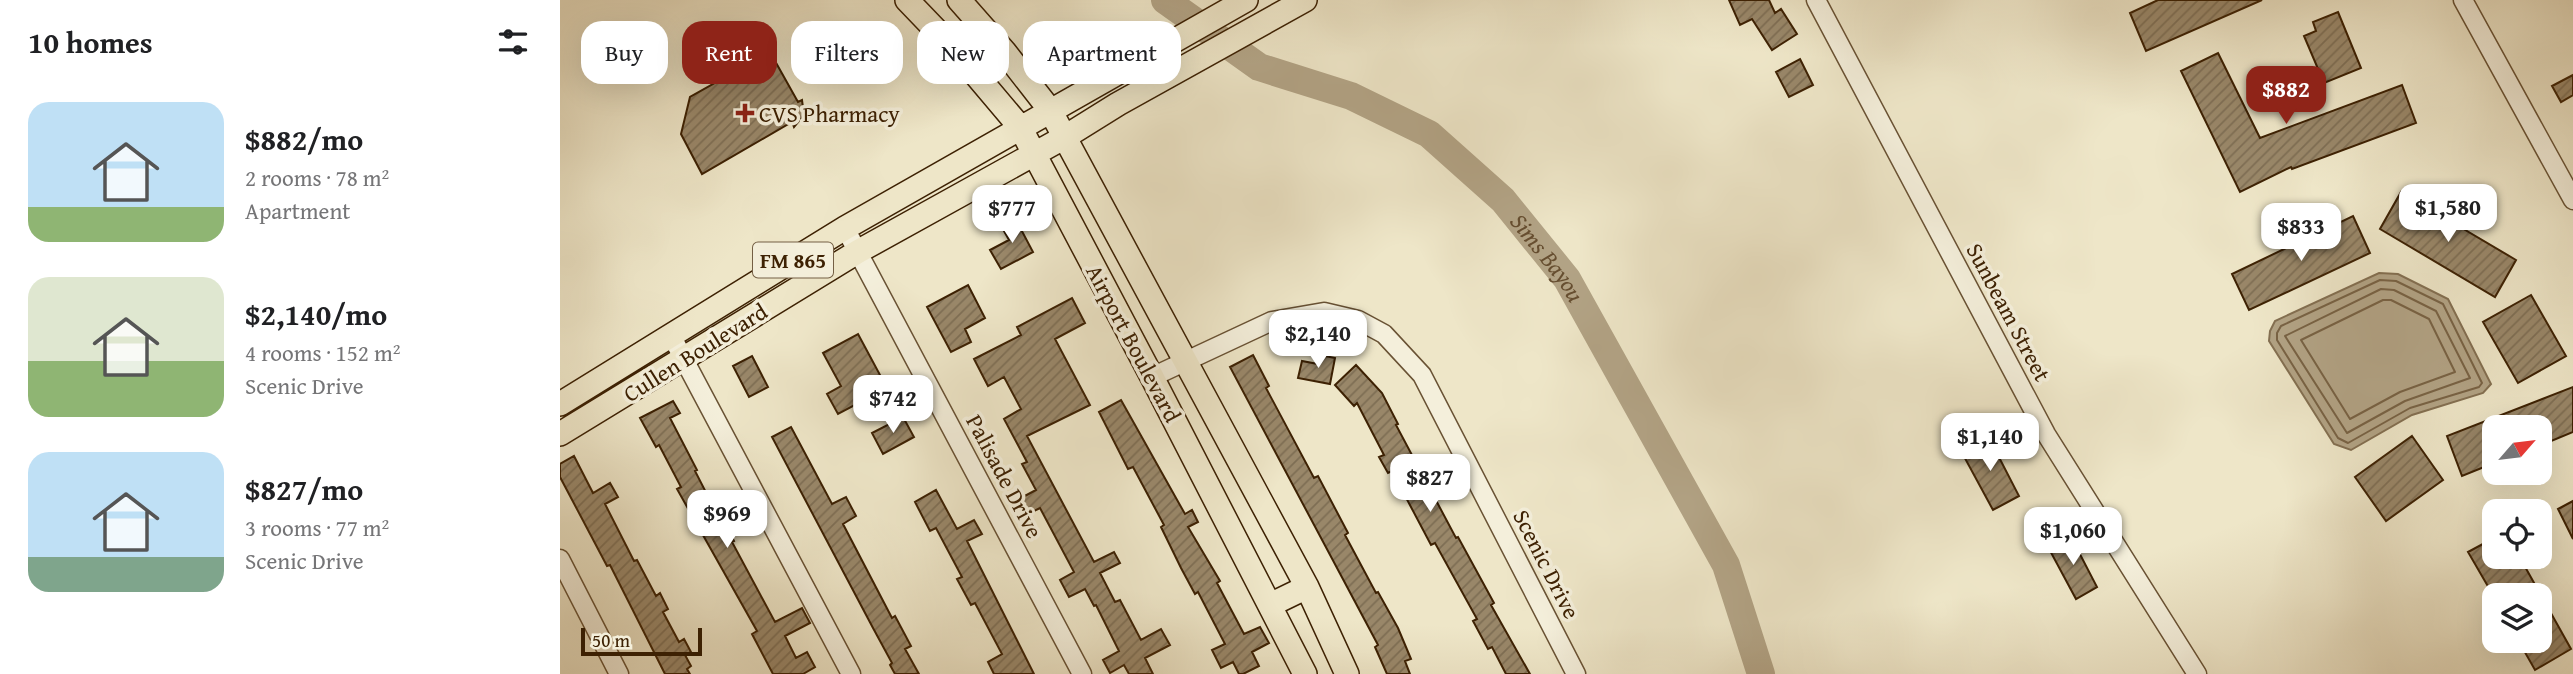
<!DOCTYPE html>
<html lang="en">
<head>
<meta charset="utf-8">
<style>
	:root { --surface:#fff; --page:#f2f2f2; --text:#202124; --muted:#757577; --accent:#8f2418 }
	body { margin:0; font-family:"Gentium Book Plus",serif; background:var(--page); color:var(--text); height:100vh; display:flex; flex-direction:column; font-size:26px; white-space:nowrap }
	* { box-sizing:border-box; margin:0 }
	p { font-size:23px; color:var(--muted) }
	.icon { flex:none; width:38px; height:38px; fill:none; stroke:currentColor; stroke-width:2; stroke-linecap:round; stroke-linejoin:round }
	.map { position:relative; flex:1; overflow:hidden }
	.details { display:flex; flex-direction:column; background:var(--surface); width:560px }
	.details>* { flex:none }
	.hud { position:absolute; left:21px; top:21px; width:665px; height:63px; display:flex; gap:14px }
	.needle { width:46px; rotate:62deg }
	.tools { position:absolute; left:1922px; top:415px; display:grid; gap:14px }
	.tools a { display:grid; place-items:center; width:70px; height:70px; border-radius:14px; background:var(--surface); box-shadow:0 7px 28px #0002; font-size:35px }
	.scale { position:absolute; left:21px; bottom:18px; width:121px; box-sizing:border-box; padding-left:7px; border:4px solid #3d2103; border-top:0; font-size:19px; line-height:24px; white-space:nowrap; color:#3d2103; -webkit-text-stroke:5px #f4efdb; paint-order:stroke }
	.price { position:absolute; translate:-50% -60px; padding:0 16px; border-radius:14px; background:#fff; color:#222; font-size:23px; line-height:46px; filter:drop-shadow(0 2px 4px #0008) }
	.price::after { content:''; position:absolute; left:50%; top:42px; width:21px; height:16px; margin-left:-10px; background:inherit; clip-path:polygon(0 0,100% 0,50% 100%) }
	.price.selected { background:var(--accent); color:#fff }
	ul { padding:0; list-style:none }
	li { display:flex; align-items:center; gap:21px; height:175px; padding:0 28px }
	li span { display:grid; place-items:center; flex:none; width:196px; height:140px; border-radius:21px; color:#555 }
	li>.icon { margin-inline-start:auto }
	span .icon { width:84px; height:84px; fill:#fffc; stroke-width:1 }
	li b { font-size:30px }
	h2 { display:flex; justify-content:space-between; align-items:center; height:84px; padding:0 28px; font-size:30px }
	.pill { padding:0 24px; border-radius:21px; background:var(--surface); box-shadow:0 7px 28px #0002; font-size:24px; line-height:63px }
	.pill.selected { background:var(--accent); color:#fff }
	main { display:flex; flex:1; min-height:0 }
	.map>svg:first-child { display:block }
	.water { fill:#b2a385; stroke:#836f51; stroke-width:2 }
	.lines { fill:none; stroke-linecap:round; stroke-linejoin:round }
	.shore { stroke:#786244; stroke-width:2 }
	.river { stroke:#b2a385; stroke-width:28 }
	.building { fill:url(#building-hatch); stroke:#3d2103; stroke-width:2 }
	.minor-casing { stroke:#695234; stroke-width:21 }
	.major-casing { stroke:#3d2103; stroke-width:26 }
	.minor { stroke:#f4efdb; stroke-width:18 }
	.major { stroke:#eee6c8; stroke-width:23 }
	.poi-dot { fill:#8f2418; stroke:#f4efdb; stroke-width:2.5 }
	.labels { text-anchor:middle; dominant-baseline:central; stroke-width:7; stroke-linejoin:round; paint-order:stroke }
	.shield { fill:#f4efdb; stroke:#745f44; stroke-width:2 }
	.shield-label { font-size:21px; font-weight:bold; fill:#3d2103 }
	.poi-label { font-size:23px; fill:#3d2103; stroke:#f4efdb; text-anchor:start }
	.street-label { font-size:23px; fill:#3d2103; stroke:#f4efdb }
	.water-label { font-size:24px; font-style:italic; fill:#664e30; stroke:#f4efdb }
</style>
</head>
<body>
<main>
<section class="details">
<h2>10 homes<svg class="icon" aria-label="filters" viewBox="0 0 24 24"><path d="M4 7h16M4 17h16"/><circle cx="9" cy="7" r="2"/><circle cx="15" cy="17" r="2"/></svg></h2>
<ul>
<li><span style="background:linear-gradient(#bfe0f5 75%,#8fb573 0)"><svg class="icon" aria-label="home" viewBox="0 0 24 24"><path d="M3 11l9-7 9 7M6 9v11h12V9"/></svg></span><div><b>$882/mo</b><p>2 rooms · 78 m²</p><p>Apartment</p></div></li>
<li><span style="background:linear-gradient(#dfe7d0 60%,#8fb573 0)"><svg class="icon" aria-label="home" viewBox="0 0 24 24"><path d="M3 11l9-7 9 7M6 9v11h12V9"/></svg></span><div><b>$2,140/mo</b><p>4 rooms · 152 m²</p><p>Scenic Drive</p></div></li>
<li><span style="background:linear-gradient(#bfe0f5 75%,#7fa58c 0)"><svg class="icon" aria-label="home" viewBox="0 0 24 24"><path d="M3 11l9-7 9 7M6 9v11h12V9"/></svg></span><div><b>$827/mo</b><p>3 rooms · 77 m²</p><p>Scenic Drive</p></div></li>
</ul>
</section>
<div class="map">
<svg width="2013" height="674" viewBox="0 0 2013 674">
	<defs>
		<pattern id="building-hatch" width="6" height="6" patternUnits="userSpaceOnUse" patternTransform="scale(1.75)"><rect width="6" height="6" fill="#998769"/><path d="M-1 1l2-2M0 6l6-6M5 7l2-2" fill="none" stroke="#7e6e54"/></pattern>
	</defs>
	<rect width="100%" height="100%" fill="#eee6c8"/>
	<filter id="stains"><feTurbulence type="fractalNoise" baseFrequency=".00286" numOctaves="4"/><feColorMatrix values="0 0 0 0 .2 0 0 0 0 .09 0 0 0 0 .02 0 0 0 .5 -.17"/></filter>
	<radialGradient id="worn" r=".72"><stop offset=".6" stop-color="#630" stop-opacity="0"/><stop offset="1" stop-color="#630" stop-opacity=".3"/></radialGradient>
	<path class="water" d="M1819,273L1838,274L1888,299L1931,384L1923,393L1852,415L1791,450L1774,444L1709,341L1710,331L1715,321Z"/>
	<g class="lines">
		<path class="shore" d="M1820,280L1836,281L1883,304L1922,383L1919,387L1850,408L1788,443L1778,438L1717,340V333L1721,326Z
			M1821,289L1834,290L1876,311L1910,378L1845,401L1787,433L1725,336Z
			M1823,300H1831L1869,319L1895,372L1840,392L1790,419L1741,340Z"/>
		<path class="river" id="s1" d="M605,0L699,67L791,96L869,134L943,200L1007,279L1166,565L1201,674"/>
	</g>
	<path class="building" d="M1169,0H1209L1215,13L1221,9L1237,34L1212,50L1192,19L1180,25Z
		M1598,0H1702L1586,51L1570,13Z
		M1778,12L1801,68L1764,83L1744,36L1756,31L1753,22Z
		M210,52L238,102L242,100L244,115L234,127L232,122L142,174L121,134L130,97Z
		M1658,53L1700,138L1842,85L1856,123L1732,169L1731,167L1680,192L1621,71Z
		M1240,59L1253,85L1229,97L1216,72Z
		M2013,75V95L2001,102L1992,86Z
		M1841,192L1956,260L1935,297L1820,229Z
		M454,216L473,252L441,269L430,250L449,240L440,224Z
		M1793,216L1810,253L1689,310L1672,274Z
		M408,285L425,318L405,329L411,342L391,352L367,307Z
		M1971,295L2006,356L1958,383L1923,322Z
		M512,298L525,323L495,339L530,405L467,436L534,562L554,552L560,563L540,573L555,602L560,600L581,640L601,629L610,645L585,658L593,674H569L564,665L550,673L543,660L559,651L536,605L534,606L525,589L509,597L500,580L514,572L480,508L470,513L461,498L476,490L462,464L467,462L444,419L461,409L444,377L428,386L414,359L461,335L457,327Z
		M298,334L327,388L278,414L267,394L281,386L263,353Z
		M693,355L709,386L706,388L754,478L758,476L788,533L785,535L816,593L818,592L838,628L851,659L845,661L850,674H827L815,647L818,645L670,367Z
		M760,355L775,358L770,384L738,378L742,361L758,364Z
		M192,356L208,387L189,397L173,366Z
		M796,365L822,393L838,424L836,425L896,538L898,537L934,603L931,605L970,674H946L932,647L928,649L913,621L917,619L875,543L871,545L832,471L828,473L819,457L824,455L797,403L794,406L775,385Z
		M2013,387V432L1979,446V427H1934V463L1902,476L1887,436Z
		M561,400L625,514L632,510L638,522L628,527L660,581L657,583L684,634L700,627L709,643L692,652L699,666L683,674H679L673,662L661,668L652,650L665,644L638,592L635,594L621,568L601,527L604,525L573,467L568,469L539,412Z
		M113,401L120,413L110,418L137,470L135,471L156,512L159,511L174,541L172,542L215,622L242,608L250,623L225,636L236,658L247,652L255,667L243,674H213L192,634L197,631L117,489L121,487L99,445L96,447L80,418Z
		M343,417L354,437L323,454L312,433Z
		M231,427L272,504L286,497L296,516L283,524L332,618L335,616L351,646L345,649L359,674H335L330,665L332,663L313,628L212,437Z
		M1428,436L1459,496L1433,510L1401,451Z
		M1852,436L1883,480L1826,521L1795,477Z
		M14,456L33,493L50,483L58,497L45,504L74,561L77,560L96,596L100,593L108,609L103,612L119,642L124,639L131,652L125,655L131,666L127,669L130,674H105L50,565L47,566L0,477V464Z
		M376,490L397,529L414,520L422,534L407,541L474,674H434L428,662L442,654L415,603L411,605L397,579L402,577L376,528L370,531L355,502Z
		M2013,501V539L1998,509Z
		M1510,535L1537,587L1516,599L1488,547Z
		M1934,538V556H1959L2011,649L1975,670L1958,640H1979V595H1933L1908,552Z"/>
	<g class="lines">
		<g class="minor-casing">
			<path id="minor" d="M1256,0L1486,434L1637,674
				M1903,0L2013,200
				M285,228L522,674
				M111,335L291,674
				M592,377L712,321L764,312L798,320L824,334L862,375L1016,674
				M0,559L59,674"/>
		</g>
		<g class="major-casing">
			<path id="major" d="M347,0L395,50L460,127L592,377L745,674
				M399,0L444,51L490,110L747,587L787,674
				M0,404L285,228L686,0
				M0,434L299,251L505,137L558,104L745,0
				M710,605L747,587"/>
		</g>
		<use href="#minor" class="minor"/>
		<use href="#major" class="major"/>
	</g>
	<path class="poi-dot" d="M181.5 102.5h7v7h7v7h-7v7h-7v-7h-7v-7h7z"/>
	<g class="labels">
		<rect class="shield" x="193" y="242.5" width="80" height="35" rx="5"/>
		<g class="shield-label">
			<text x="233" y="260">FM 865</text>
		</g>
		<g class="poi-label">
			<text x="199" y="113">CVS Pharmacy</text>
		</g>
		<g class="street-label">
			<text transform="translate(1449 312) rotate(62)">Sunbeam Street</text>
			<text transform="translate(574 343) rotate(62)">Airport Boulevard</text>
			<text transform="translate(135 352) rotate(-32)">Cullen Boulevard</text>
			<text transform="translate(445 476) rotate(62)">Palisade Drive</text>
			<text transform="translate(987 564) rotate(63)">Scenic Drive</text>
		</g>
		<g class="water-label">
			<text stroke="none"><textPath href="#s1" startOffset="471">Sims Bayou</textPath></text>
		</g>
	</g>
	<rect width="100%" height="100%" filter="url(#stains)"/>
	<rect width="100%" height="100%" fill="url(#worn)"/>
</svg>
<div class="tools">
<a><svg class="needle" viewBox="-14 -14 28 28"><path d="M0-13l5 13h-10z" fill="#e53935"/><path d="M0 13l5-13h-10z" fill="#757577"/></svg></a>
<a><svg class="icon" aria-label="locate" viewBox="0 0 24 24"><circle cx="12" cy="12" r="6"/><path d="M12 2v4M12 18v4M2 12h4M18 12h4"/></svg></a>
<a><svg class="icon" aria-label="layers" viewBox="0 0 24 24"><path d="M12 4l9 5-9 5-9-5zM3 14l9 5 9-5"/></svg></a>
</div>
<div class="scale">50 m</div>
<b class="price selected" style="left:1726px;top:126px">$882</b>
<b class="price" style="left:1888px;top:244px">$1,580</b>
<b class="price" style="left:452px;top:245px">$777</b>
<b class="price" style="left:1741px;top:263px">$833</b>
<b class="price" style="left:758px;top:370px">$2,140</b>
<b class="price" style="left:333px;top:435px">$742</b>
<b class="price" style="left:1430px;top:473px">$1,140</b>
<b class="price" style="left:870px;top:514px">$827</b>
<b class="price" style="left:167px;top:550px">$969</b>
<b class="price" style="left:1513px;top:567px">$1,060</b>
<div class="hud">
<a class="pill">Buy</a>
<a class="pill selected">Rent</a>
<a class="pill">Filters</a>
<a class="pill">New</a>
<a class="pill">Apartment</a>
</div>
</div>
</main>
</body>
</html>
